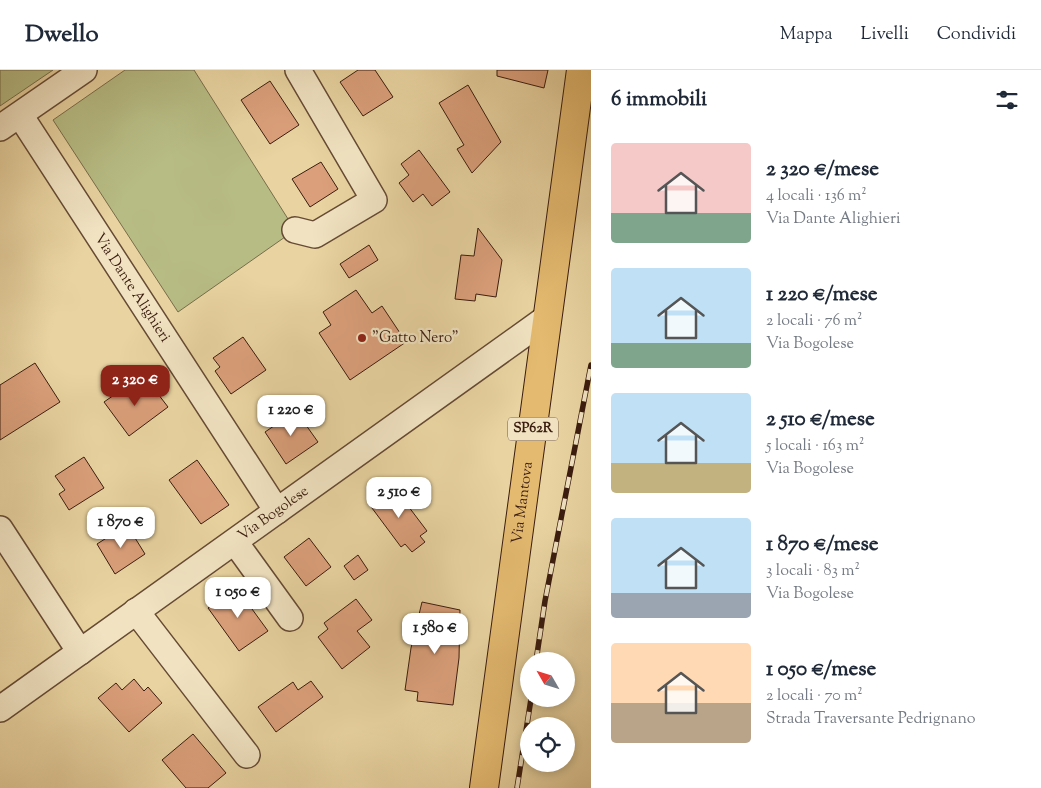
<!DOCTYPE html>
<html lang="it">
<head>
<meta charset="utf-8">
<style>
	:root { --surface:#fff; --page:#f6f6f7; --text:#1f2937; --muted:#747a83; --line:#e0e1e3; --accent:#8f2418 }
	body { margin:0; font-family:"Sorts Mill Goudy",serif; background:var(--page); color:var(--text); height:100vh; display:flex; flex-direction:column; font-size:19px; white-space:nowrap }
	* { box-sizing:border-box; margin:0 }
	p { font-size:16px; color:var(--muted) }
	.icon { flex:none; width:28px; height:28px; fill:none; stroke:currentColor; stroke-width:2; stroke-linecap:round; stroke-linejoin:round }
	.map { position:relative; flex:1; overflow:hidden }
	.panel { display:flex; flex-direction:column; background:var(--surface); width:450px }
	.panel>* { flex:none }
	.needle { width:32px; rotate:309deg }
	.fabs { position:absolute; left:520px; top:582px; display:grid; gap:10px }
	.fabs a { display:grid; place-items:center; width:55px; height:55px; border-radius:50%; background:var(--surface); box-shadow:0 2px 8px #0003; font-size:25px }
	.price { position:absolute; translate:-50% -42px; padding:0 11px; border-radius:10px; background:#fff; color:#222; font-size:16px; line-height:32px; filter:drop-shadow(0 1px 2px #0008) }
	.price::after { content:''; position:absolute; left:50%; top:30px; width:15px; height:11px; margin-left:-8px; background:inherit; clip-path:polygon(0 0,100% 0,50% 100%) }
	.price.current { background:var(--accent); color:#fff }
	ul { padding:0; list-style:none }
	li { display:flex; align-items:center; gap:15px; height:125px; padding:0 20px }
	li span { display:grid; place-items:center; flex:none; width:140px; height:100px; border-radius:5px; color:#555 }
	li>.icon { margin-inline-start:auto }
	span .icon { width:60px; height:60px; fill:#fffc; stroke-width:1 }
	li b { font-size:21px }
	h2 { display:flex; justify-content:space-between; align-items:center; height:60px; padding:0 20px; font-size:21px }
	header { display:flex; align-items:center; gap:30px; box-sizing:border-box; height:70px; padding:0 25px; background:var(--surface); border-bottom:1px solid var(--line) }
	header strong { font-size:24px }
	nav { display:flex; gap:28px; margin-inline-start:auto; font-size:18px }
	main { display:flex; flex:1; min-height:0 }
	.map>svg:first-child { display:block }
	.green { fill:#b7bc84; stroke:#786c4a }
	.building { fill:#dba07b; stroke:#3a1c0f }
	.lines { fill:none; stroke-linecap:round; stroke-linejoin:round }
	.minor-casing { stroke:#664a34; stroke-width:28 }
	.primary-casing { stroke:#3a1c0f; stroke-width:30 }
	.minor { stroke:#f1e3c2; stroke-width:25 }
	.primary { stroke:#e4ba70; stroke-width:28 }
	.rail-casing { stroke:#3a1c0f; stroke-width:5.5 }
	.rail { stroke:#f1e3c2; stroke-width:4; stroke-dasharray:11; stroke-linecap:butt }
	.poi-dot { fill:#8f2418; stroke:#f1e3c2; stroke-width:2 }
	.labels { text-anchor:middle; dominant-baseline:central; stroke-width:4.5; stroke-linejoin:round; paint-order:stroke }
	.shield { fill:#f1e3c2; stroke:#715845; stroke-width:1 }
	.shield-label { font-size:14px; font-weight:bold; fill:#3a1c0f }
	.street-label { font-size:15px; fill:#3a1c0f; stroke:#f1e3c2 }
	.poi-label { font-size:15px; fill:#3a1c0f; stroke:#f1e3c2; text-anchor:start }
</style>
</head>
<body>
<header>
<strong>Dwello</strong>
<nav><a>Mappa</a><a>Livelli</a><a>Condividi</a></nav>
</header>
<main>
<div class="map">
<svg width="591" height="718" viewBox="0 0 591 718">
	<rect width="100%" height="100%" fill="#e9d4a1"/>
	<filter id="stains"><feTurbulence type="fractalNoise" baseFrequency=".004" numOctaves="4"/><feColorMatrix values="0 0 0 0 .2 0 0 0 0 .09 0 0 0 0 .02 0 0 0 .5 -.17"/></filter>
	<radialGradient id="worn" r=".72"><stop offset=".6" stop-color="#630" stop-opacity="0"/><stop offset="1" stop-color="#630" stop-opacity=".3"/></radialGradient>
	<path class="green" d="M0,0H53L0,36Z
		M125,0H194L295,160L178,242L53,50Z"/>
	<path class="building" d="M358,0H375L393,27L363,46L340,12Z
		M497,0H548L544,18L497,6Z
		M270,11L299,55L270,74L241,30Z
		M468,15L501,72L472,103L457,79L464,75L439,33Z
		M419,80L450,122L432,136L423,124L413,132L399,113L409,105L401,94Z
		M321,92L338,119L310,137L292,109Z
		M478,158L502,190L496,227L476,224L475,231L455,229L461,185L474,186Z
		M369,175L378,190L349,208L340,194Z
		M356,220L372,243L382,236L406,272L350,310L319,263L331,255L323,242Z
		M243,267L266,300L231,324L215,301L220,297L213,288Z
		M35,293L60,332L0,370V315Z
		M137,309L148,325L155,320L168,337L129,366L104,332Z
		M296,341L318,372L286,394L265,362Z
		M84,387L104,418L69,440L59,424L65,420L55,406Z
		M197,390L229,435L201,454L169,410Z
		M393,416L427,461L420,466L425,472L412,482L405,474L401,477L369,434Z
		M127,455L145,484L115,504L97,474Z
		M309,468L331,497L306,516L284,487Z
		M358,485L368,500L354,510L344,496Z
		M236,517L268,561L239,581L208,538Z
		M356,529L372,550L357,561L370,577L342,599L318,567L328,559L324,553Z
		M422,532L460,540L459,588L453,635L417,631L418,622L405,620L411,578Z
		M134,609L144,621L148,617L162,633L129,662L98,628L116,613L122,620Z
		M311,611L323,627L276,662L258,637L293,612L298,620Z
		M193,664L226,703L208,718H186L162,690Z"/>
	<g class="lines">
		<g class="minor-casing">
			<g id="minor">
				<path id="s1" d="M20,45L277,441"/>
				<path d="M0,58L84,0"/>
				<path d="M295,160L315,165L374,130L298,0"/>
				<path d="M0,459L80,582"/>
				<path d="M235,472L290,548"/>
				<path d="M136,541L247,685"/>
				<path id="s2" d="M0,639L548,247"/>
			</g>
		</g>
		<g class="primary-casing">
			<g id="primary">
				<path id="s3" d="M484,718L581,0"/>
			</g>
		</g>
		<use href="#minor" class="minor"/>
		<use href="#primary" class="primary"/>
		<g class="rail-casing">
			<path id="rail" d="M536,591L545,531L591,295
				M517,718L531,629"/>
		</g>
		<use href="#rail" class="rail"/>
	</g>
	<circle class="poi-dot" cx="362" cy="268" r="5"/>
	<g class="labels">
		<rect class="shield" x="508" y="347.5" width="50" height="23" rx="4"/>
		<g class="shield-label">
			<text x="533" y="359">SP62R</text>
		</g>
		<g class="street-label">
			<text stroke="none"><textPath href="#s1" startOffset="206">Via Dante Alighieri</textPath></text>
			<text stroke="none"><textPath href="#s3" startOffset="288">Via Mantova</textPath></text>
			<text stroke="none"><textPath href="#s2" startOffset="336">Via Bogolese</textPath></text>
		</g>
		<g class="poi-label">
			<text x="372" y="268">"Gatto Nero"</text>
		</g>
	</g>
	<rect width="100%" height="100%" filter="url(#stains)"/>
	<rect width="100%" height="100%" fill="url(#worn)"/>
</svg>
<div class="fabs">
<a><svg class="needle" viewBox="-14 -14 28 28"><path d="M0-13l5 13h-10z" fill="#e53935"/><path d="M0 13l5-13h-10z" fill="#747a83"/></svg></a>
<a><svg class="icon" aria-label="locate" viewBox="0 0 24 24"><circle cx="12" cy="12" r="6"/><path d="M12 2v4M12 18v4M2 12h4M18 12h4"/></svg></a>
</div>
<b class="price current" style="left:135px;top:337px">2 320 €</b>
<b class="price" style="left:291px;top:367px">1 220 €</b>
<b class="price" style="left:399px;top:449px">2 510 €</b>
<b class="price" style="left:121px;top:479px">1 870 €</b>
<b class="price" style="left:238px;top:549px">1 050 €</b>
<b class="price" style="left:435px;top:585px">1 580 €</b>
</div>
<section class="panel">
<h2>6 immobili<svg class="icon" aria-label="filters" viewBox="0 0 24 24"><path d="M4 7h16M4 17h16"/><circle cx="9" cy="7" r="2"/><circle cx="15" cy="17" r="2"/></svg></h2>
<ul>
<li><span style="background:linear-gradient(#f6c9c9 70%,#7fa58c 0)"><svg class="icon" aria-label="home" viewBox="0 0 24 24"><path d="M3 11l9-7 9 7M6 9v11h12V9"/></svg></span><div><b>2 320 €/mese</b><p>4 locali · 136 m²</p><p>Via Dante Alighieri</p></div></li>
<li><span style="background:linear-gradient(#bfe0f5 75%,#7fa58c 0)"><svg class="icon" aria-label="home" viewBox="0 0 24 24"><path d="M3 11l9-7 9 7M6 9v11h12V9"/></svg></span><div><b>1 220 €/mese</b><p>2 locali · 76 m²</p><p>Via Bogolese</p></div></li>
<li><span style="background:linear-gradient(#bfe0f5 70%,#c2b280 0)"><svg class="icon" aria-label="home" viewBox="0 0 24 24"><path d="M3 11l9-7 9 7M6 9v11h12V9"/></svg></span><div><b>2 510 €/mese</b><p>5 locali · 163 m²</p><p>Via Bogolese</p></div></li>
<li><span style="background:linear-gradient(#bfe0f5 75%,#9aa5b1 0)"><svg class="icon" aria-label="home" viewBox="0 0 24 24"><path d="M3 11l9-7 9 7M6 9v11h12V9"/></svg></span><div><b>1 870 €/mese</b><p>3 locali · 83 m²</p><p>Via Bogolese</p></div></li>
<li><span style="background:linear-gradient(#ffd9b3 60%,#b9a48a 0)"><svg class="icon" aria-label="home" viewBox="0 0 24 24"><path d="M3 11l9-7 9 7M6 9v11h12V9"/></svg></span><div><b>1 050 €/mese</b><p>2 locali · 70 m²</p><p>Strada Traversante Pedrignano</p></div></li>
</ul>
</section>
</main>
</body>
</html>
